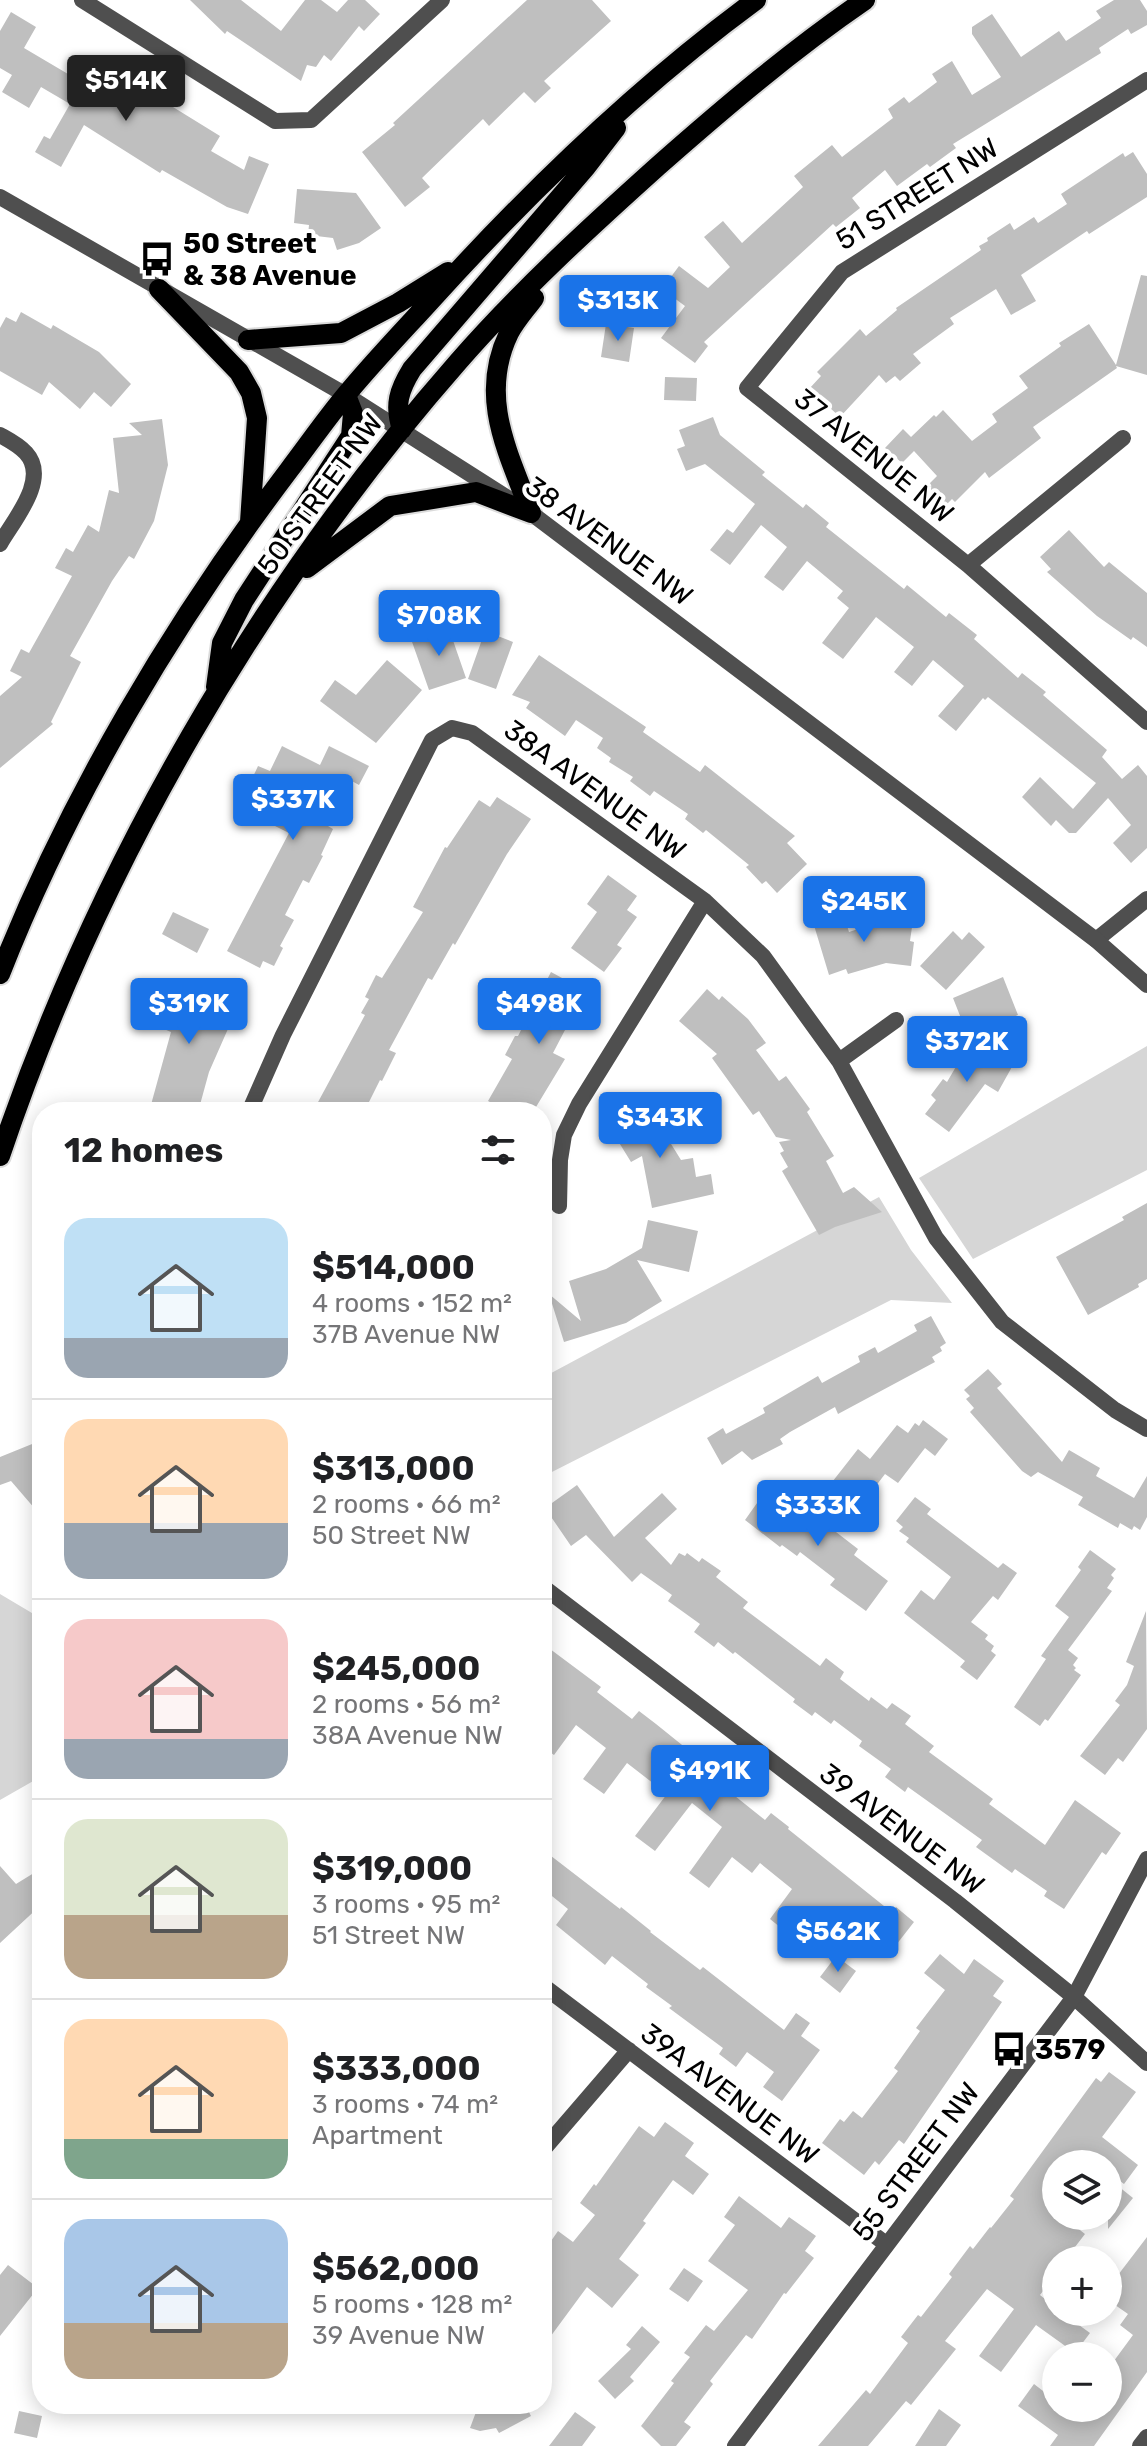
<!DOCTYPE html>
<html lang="en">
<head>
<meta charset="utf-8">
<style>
	:root { --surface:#fff; --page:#f6f6f6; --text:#202124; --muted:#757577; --line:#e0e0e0; --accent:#1a73e8 }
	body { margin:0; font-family:Rubik,sans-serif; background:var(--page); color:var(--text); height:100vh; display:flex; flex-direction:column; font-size:30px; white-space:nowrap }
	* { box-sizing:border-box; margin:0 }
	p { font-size:26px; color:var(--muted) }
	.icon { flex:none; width:44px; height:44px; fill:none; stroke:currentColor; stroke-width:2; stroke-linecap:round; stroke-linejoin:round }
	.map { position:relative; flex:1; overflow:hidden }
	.panel { position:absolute; left:32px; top:1102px; width:520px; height:1312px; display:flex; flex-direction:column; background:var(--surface); border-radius:32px; box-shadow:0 4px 20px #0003 }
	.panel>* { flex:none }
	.buttons { position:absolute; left:1042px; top:2150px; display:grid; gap:16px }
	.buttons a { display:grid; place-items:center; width:80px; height:80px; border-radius:50%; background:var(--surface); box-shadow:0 4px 20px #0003; font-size:40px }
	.price { position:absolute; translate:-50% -68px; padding:0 18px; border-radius:8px; background:var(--accent); color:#fff; font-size:26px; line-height:52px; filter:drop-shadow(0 2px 4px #0008) }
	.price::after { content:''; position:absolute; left:50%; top:48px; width:24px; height:18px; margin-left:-12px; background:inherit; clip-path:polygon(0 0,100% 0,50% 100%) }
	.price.on { background:#222; color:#fff }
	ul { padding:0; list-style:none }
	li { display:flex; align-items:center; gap:24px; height:200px; padding:0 32px }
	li+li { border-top:2px solid var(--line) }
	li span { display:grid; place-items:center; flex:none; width:224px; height:160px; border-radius:24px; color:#555 }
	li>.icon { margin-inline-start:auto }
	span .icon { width:96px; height:96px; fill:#fffc; stroke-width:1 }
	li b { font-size:34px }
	h2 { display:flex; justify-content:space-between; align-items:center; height:96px; padding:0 32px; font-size:34px }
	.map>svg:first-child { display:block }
	.green { fill:#d6d6d6 }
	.building { fill:#bfbfbf }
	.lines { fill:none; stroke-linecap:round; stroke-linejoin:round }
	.primary-casing { stroke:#dbdbdb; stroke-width:24 }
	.minor { stroke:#4f4f4f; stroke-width:16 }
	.tertiary { stroke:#4f4f4f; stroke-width:16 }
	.primary { stroke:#000; stroke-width:20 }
	.labels { text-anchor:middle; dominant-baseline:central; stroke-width:8; stroke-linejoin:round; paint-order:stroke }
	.street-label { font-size:28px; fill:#000; stroke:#fff }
	.poi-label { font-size:28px; font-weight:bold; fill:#000; stroke:#fff; text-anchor:start }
</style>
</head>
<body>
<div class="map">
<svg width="1147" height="2446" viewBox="0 0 1147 2446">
	<rect width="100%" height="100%" fill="#fff"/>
	<path class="green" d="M1147,1046V1170L973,1259L919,1178Z
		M879,1197L911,1250L952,1303L891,1300L542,1477V1378Z
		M0,1594L42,1619V1776L0,1800Z"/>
	<path class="building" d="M190,0H241L281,31L305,0H321L337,12L348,0H365L380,14L364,31L359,26L331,61L324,55L316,67L307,65L301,81L227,31L225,34Z
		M527,0H592L611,21L544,81L551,88L535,103L524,92L489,126L483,119L422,178L430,187L405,207L362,152L395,125L393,123Z
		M1114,0H1140L1147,11V25L1131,34L1128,29L1099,48L1101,53L953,144L956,148L930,167L927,164L897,186L885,170L852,198L860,208L836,227L833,224L704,342L708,346L695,363L661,338L685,306L662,289L679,266L708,288L730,267L704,237L723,221L742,243L803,187L794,176L832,145L842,157L893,118L888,109L904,97L909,103L937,82L932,74L952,61L972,95L1001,77L972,34V27L992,14L1021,57L1059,31L1066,41L1101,18L1096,11Z
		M11,12L36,27L24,48L68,74L73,66L113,89L120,77L160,99L220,136L211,151L244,170L249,156L269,164L248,214L227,207L162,170L160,173L84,125L61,167L35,152L44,136L50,139L70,104L41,87L29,108L2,92L12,75L0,68V31Z
		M1133,152L1147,174V197L1089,234L1087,231L1021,275L1036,301L1011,315L996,289L950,318L954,324L913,354L921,363L900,381L895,376L886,383L879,375L840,417L809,389L821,376L817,372L860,329L866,336L897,310L896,308L981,250L979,246L988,241L987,238L1010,223L1014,230L1034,217L1038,223L1067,204L1061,194L1123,153L1125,157Z
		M297,189L356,193L381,228L359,243L337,250L333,238L308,235L309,225L294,223Z
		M1141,275L1147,276V375L1116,366L1117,368L1033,427L1041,438L989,478L985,472L955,502L952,499L945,506L926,487L937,476L914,451L902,463L885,448L903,429L911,437L934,415L936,417L943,410L972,441L997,422L992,414L1028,388L1019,376L1061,346L1059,343L1089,324L1116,365Z
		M21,312L51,329L53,325L99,352L131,384L111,407L94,392L80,409L49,382L42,395L0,371V328L6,317L16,322Z
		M606,324L634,328L629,362L601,357Z
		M665,377L697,378L696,401L664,400Z
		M713,417L720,435L765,472L762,475L803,508L806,504L829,523L826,527L904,589L907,585L946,617L949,613L977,635L974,639L1018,678L1022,673L1046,692L1043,695L1107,750L1102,757L1122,779L1138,765L1147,776V848L1131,863L1113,843L1131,825L1108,798L1076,833H1069L1056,820L1051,826L1022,797L1040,777L1073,809L1096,783L988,697L985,700L983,698L956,731L938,716L964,686L933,660L912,686L894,672L914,647L876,617L843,659L822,643L849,608L837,598L843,591L807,561L783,591L764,577L787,547L761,525L730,565L710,550L727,529L733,533L755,504L705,464L686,471L677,449L685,446L679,430Z
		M162,419L168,465L154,521L134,559L129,556L112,581L70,656L81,662L51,722L53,724L0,768V696L22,677L10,671L21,649L29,653L72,576L55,568L66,548L73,552L88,525L99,532L109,490L119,493L113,438L142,435L129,423Z
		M1069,530L1104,567L1109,562L1147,593V647L1133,637L1131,640L1097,616L1047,572L1051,569L1040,557Z
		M448,626L466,678L429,690L411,639Z
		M485,631L513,642L496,689L468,679Z
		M539,655L646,727L643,732L700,772L705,765L795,836L787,843L807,864L777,893L766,881L762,884L746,867L749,865L706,830L703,833L685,819L688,814L654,791L650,796L630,781L633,777L609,762L611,758L597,748L603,738L576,720L565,736L526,708L530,702L512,695Z
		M387,660L422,690L376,743L320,701L335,680L356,695Z
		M282,746L320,765L329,746L369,766L359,785L350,780L328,826L333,829L321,855L323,856L309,883L303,880L285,915L294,920L280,946L283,948L274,966L263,961L260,968L227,951L289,833L275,826L283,810L246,792L258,766L270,771Z
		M497,797L531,819L507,854L455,945L453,943L432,980L428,978L389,1050L396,1053L382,1081L380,1080L364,1112H318L321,1106L317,1104L365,1015L361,1013L369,999L365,997L376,975L382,978L423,912L413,907L445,847L447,848L479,800L490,807Z
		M608,875L637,896L627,910L637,917L617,945L622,948L604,972L571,948L597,912L587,904Z
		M173,912L209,929L197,953L162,934Z
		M843,913L849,932L876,923L877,916L913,920L910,941L914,942L911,966L886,963L848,974L846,969L829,975L813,922Z
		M953,931L962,940L969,932L985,947L946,990L920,966Z
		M551,972L597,997L587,1015L576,1009L553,1053L565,1059L533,1112H508L488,1101L512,1059L505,1055L515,1036H518Z
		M1003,977L1018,1015L968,1036L953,998Z
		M216,981L245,995L241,1003L247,1006L238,1025L231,1022L209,1072L198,1112H149L171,1032L131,1015L142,990L166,1001L163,1008L197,1023Z
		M707,989L719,1000L722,996L748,1019L766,1043L756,1050L779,1081L786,1076L810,1109L807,1112L834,1156L826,1161L843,1193L854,1187L882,1212L835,1227L819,1235L782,1171L788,1167L780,1153L784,1151L779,1142L791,1140L776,1137L759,1111L753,1115L712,1058L717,1054L679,1021Z
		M971,1041L1013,1065L998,1092L985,1084L949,1132L925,1114L936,1100L931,1095L943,1079L947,1082Z
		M645,1102L681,1160L693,1158L696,1177L711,1174L714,1194L652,1208L642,1156L631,1162L615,1136L621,1132L615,1121Z
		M1147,1203V1279L1138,1284L1139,1287L1088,1315L1056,1257L1124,1220L1122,1217Z
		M648,1220L698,1231L689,1272L637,1260L662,1301L626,1323L564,1342L549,1294L581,1321L569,1281L606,1269L642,1248Z
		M931,1316L946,1343L940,1347L942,1351L932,1357L935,1362L838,1414L835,1407L790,1432L780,1439L783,1444L752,1460L742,1451L722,1465L707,1438L723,1428L726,1434L765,1413L763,1408L818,1376L822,1383L860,1362L858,1356L875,1347L878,1353L917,1331L914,1325Z
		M988,1369L1002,1384L997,1388L1062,1462L1069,1450L1100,1468L1096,1476L1134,1498L1147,1476V1517L1140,1530L1134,1526L1132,1530L1120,1523L1118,1528L1078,1505L1083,1497L1038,1472L1031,1477L1022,1471L970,1412L974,1408L966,1399L970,1396L964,1390Z
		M923,1420L948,1439L935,1456L925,1448L898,1483L885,1474L859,1508L829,1486L858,1449L870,1459L897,1425L908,1433L915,1423L919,1426Z
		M42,1440V1517L11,1481L0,1485V1457Z
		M577,1485L614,1537L662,1493L677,1509L645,1538L671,1565L679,1553L685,1556L687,1553L699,1562L702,1558L721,1571L716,1577L748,1602L743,1608L820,1666L826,1658L844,1672L840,1679L869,1701L871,1697L887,1709L892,1703L911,1716L905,1724L934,1746L929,1752L993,1799L989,1804L1045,1845L1075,1800L1121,1833L1106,1855L1102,1852L1064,1909L1044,1896L1047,1891L1015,1869L1012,1873L976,1847L982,1840L908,1787L905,1792L885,1777L891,1769L859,1746L862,1741L834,1720L831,1724L815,1712L812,1716L793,1702L795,1699L735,1652L733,1654L718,1642L714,1647L694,1632L700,1624L668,1601L672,1595L641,1573L632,1582L586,1535L571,1546L545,1508Z
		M767,1489L808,1520L819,1527L823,1522L858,1549L854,1555L888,1581L866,1611L830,1585L835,1579L800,1552L797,1556L782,1545L780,1547L745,1520Z
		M915,1497L931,1509L927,1514L998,1568L1003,1563L1017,1573L998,1600L993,1596L971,1622L988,1635L985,1639L994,1646L991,1651L996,1655L977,1680L960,1667L965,1661L904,1613L921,1590L934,1600L951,1577L906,1542L909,1538L899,1531L903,1527L896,1521Z
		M1090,1550L1116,1569L1111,1575L1114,1578L1107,1588L1112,1591L1068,1650L1078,1658L1073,1665L1076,1668L1074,1670L1081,1675L1048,1721L1045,1719L1040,1726L1014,1707L1046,1659L1041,1656L1069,1617L1055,1606L1081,1570L1078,1567Z
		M1146,1611L1147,1729L1123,1762L1118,1758L1105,1775L1080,1756L1120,1705L1115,1701L1127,1685L1134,1666L1126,1662Z
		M542,1643L601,1687L597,1692L632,1719L639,1711L656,1724L692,1753L690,1757L717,1777L715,1780L765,1820L771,1813L789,1827L788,1829L884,1906L892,1912L896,1907L914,1922L889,1954L840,1916L812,1953L770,1919L792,1889L760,1863L752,1873L732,1857L709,1888L689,1873L722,1827L692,1803L655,1851L635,1836L667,1794L627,1763L604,1794L583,1779L606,1748L576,1725L554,1755L542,1746Z
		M542,1849L620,1909L621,1907L651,1931L650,1932L700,1970L703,1967L784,2030L796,2013L810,2023L801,2036L820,2050L782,2101L763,2087L774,2072L747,2052L736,2067L719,2054L723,2048L669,2008L672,2006L646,1987L648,1984L612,1956L605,1965L556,1925L568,1909L542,1888Z
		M0,1866L16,1884L42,1868V1904L0,1943Z
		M940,1954L964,1974L974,1959L1004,1981L993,1996L1002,2002L904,2144L899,2140L879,2165L875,2161L864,2175L822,2143L840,2119L844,2122L853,2111L862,2118L898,2071L894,2068L920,2031L916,2028L945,1990L924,1973Z
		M836,1956L856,1971L840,1993L820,1977Z
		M1109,2072L1136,2092L1102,2137L1138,2165L1124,2184L1108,2172V2164H1056V2200L1050,2207L1056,2211V2216H1062L1085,2234L1065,2260H1056V2274L1040,2295L1056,2308V2312H1061L1090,2333L1075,2353L1036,2325L1001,2372L979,2356L1014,2309L987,2289L945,2341L956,2349L911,2405L906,2401L868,2446H818L866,2390L870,2394L908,2343L901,2337L918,2315L921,2317L952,2277L949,2274L970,2246L973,2249L990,2227L991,2228L1014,2199L1010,2196L1096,2078L1101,2082Z
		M665,2122L694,2143L685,2156L709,2174L693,2195L673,2180L643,2221L646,2223L619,2259L639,2275L612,2308L587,2287L542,2348V2254L558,2231L573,2242L595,2215L580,2203L594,2184L596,2186L639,2126L654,2137Z
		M1108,2178L1133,2198L1108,2229Z
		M739,2196L781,2228L789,2217L816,2236L805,2251L814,2258L786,2294L784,2293L752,2339L746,2335L710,2381L713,2384L684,2422L691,2427L676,2446H661L641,2426L674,2383L671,2381L690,2357L684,2353L706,2325L714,2331L748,2290L708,2261L735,2225L724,2217Z
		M1147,2237V2372L1094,2446H1050L1058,2435L1018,2406L1034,2384L1056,2401V2408H1108V2369L1133,2335L1120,2325L1128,2314L1108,2300V2268L1118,2275Z
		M8,2265L38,2288L0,2336V2275Z
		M684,2268L703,2281L688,2302L669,2289Z
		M642,2326L660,2342L630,2377L634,2381L615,2399L598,2381L631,2349L626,2345Z
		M479,2404H525L531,2416L499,2433L496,2428L480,2431L470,2428Z
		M939,2409L961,2425L946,2446H915Z
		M19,2411L42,2416L37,2438L14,2433Z
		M575,2412L596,2427L582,2446H549Z"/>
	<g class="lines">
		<g class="primary-casing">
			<path id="primary" d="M159,289L239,372L251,393L257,418L250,522
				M248,340L341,333L398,303L448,272
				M402,429C394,405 399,390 412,369L586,167L616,128
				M531,513C508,452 478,397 509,333C515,321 526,309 534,298
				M307,568L390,506L476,492L531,513
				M216,687L222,643L244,600L351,436L353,413L346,395
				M0,974C70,796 174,622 289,470C308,445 326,419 346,395C374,361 405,329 434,297C532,189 639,86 756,0
				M0,1156C97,868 258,590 458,362C519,292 589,228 658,166C725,107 792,50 865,0"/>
		</g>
		<path class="minor" d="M82,0L275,121L311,120L442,0
			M1147,80L842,272L747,388L968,565L1147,722
			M0,435C9,440 19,445 26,453C50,479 13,521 0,544
			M968,565L1123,438
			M1096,940L1147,899
			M839,1061L896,1020
			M249,1112L283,1035L432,740L452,728L472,733L705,901L763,956L839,1061L936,1238L1002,1322L1115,1410L1147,1429
			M559,1206L560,1160L564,1135L579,1104L705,901
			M542,1586L955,1901L1074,1997L1147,2063
			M542,1985L886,2244
			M542,2151L629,2050
			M1140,2446L1147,2437"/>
		<path class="tertiary" d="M0,197L346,395L531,513L1096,940L1147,985
			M735,2446L1074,1997L1147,1859"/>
		<use href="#primary" class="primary"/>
	</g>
	<defs>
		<g id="bus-bare" transform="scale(2.76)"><path d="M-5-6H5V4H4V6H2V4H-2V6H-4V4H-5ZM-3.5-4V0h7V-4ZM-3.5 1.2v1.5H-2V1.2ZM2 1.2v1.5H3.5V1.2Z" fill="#000" stroke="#fff" stroke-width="2.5" paint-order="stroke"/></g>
	</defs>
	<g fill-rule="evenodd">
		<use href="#bus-bare" x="157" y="259"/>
		<use href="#bus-bare" x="1009" y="2049"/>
	</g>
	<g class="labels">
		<g class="street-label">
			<text transform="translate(917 194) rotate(-32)">51 STREET NW</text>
			<text transform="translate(874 456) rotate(39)">37 AVENUE NW</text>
			<text transform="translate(320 494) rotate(-54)">50 STREET NW</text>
			<text transform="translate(609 541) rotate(36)">38 AVENUE NW</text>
			<text transform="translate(595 790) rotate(36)">38A AVENUE NW</text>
			<text transform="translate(902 1829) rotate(37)">39 AVENUE NW</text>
			<text transform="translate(730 2094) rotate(37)">39A AVENUE NW</text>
			<text transform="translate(916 2162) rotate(-53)">55 STREET NW</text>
		</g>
		<g class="poi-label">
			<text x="183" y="243">50 Street<tspan x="183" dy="32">&amp; 38 Avenue</tspan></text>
			<text x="1035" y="2049">3579</text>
		</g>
	</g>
</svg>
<div class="buttons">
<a><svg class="icon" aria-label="layers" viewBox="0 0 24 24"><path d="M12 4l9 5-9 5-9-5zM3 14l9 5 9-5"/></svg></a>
<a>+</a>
<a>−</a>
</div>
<b class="price on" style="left:126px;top:123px">$514K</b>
<b class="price" style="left:618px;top:343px">$313K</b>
<b class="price" style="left:439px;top:658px">$708K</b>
<b class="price" style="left:293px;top:842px">$337K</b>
<b class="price" style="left:864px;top:944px">$245K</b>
<b class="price" style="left:189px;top:1046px">$319K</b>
<b class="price" style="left:539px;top:1046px">$498K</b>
<b class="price" style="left:967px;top:1084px">$372K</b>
<b class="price" style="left:660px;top:1160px">$343K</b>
<b class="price" style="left:818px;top:1548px">$333K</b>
<b class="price" style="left:710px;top:1813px">$491K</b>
<b class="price" style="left:838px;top:1974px">$562K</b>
<section class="panel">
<h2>12 homes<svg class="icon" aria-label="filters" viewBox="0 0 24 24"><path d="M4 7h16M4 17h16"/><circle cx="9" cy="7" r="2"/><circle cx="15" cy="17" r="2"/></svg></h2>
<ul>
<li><span style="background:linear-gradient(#bfe0f5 75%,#9aa5b1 0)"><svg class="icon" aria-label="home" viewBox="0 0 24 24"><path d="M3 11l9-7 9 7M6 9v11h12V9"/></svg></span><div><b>$514,000</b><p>4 rooms · 152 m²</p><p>37B Avenue NW</p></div></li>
<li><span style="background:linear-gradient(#ffd9b3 65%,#9aa5b1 0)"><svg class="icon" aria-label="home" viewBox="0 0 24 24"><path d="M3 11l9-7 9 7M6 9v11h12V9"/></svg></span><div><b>$313,000</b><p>2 rooms · 66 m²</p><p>50 Street NW</p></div></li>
<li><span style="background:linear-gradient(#f6c9c9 75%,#9aa5b1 0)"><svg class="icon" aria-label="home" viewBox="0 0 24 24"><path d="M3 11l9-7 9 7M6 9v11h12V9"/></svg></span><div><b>$245,000</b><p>2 rooms · 56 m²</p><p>38A Avenue NW</p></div></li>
<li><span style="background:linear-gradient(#dfe7d0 60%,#b9a48a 0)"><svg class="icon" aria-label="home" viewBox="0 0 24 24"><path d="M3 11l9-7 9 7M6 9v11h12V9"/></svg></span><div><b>$319,000</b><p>3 rooms · 95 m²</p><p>51 Street NW</p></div></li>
<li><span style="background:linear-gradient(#ffd9b3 75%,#7fa58c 0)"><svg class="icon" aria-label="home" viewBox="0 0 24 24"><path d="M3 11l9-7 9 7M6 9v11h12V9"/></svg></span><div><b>$333,000</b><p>3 rooms · 74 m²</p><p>Apartment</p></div></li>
<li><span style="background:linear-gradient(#a9c7e8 65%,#b9a48a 0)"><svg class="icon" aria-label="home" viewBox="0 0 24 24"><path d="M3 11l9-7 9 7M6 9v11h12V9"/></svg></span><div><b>$562,000</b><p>5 rooms · 128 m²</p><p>39 Avenue NW</p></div></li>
</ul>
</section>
</div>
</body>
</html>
